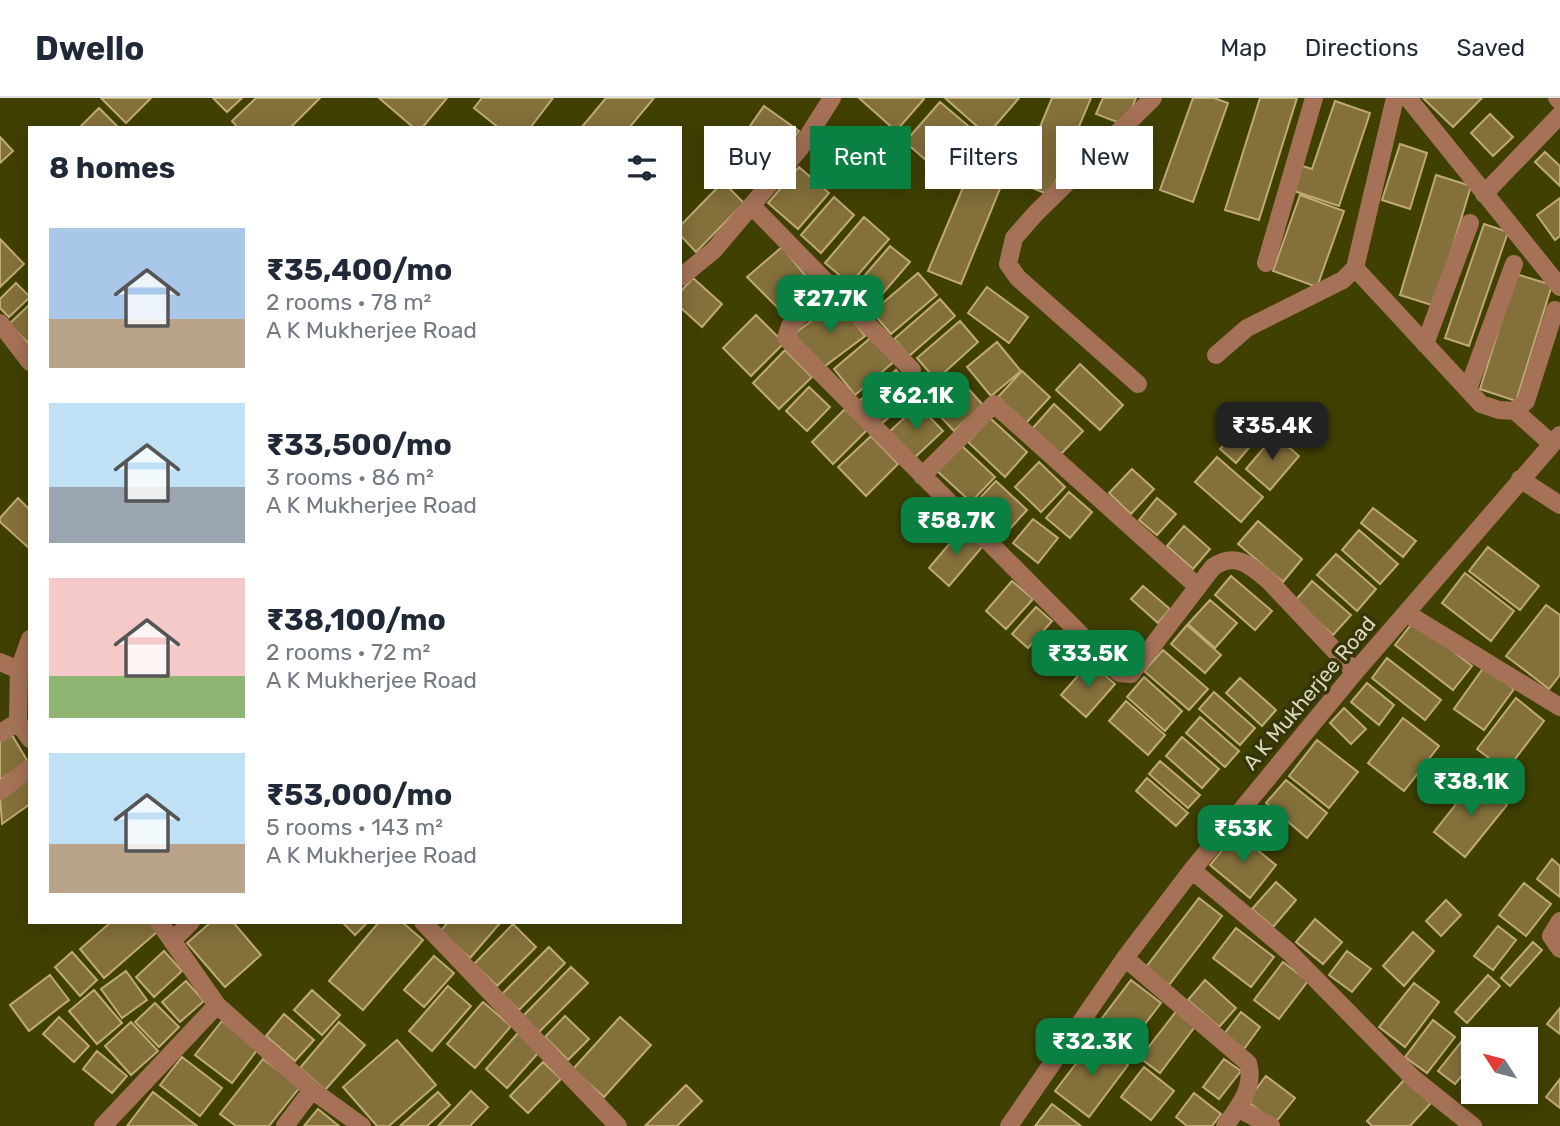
<!DOCTYPE html>
<html lang="en">
<head>
<meta charset="utf-8">
<style>
	:root { --surface:#fff; --page:#f6f6f7; --text:#1f2937; --muted:#747a83; --line:#e0e1e3; --accent:#0b8043 }
	body { margin:0; font-family:Rubik,sans-serif; background:var(--page); color:var(--text); height:100vh; display:flex; flex-direction:column; font-size:26px; white-space:nowrap }
	* { box-sizing:border-box; margin:0 }
	p { font-size:23px; color:var(--muted) }
	.icon { flex:none; width:38px; height:38px; fill:none; stroke:currentColor; stroke-width:2; stroke-linecap:round; stroke-linejoin:round }
	.map { position:relative; flex:1; overflow:hidden }
	.drawer { position:absolute; left:28px; top:28px; width:654px; height:798px; display:flex; flex-direction:column; background:var(--surface); border-radius:0px; box-shadow:0 4px 18px #0003 }
	.drawer>* { flex:none }
	.guide { position:absolute; left:704px; top:28px; width:665px; height:63px; display:flex; gap:14px }
	.needle { width:46px; rotate:306deg }
	.buttons { position:absolute; left:1461px; top:929px; display:grid; gap:14px }
	.buttons a { display:grid; place-items:center; width:77px; height:77px; border-radius:0px; background:var(--surface); box-shadow:0 4px 18px #0003; font-size:35px }
	.price { position:absolute; translate:-50% -60px; padding:0 16px; border-radius:14px; background:var(--accent); color:#fff; font-size:23px; line-height:46px; filter:drop-shadow(0 2px 4px #0008) }
	.price::after { content:''; position:absolute; left:50%; top:42px; width:21px; height:16px; margin-left:-10px; background:inherit; clip-path:polygon(0 0,100% 0,50% 100%) }
	.price.active { background:#222; color:#fff }
	ul { padding:0; list-style:none }
	li { display:flex; align-items:center; gap:21px; height:175px; padding:0 21px }
	li span { display:grid; place-items:center; flex:none; width:196px; height:140px; border-radius:0px; color:#555 }
	li>.icon { margin-inline-start:auto }
	span .icon { width:84px; height:84px; fill:#fffc; stroke-width:1 }
	li b { font-size:30px }
	h2 { display:flex; justify-content:space-between; align-items:center; height:84px; padding:0 21px; font-size:30px }
	.pill { padding:0 24px; border-radius:0px; background:var(--surface); box-shadow:0 4px 18px #0003; font-size:24px; line-height:63px }
	.pill.active { background:var(--accent); color:#fff }
	header { display:flex; align-items:center; gap:42px; box-sizing:border-box; height:98px; padding:0 35px; background:var(--surface); border-bottom:2px solid var(--line) }
	header strong { font-size:33px }
	nav { display:flex; gap:38px; margin-inline-start:auto; font-size:24px }
	.map>svg:first-child { display:block }
	.building { fill:#84703b; stroke:#bfaa74; stroke-width:2 }
	.lines { fill:none; stroke-linecap:round; stroke-linejoin:round }
	.minor { stroke:#a57257; stroke-width:18 }
	.labels { text-anchor:middle; dominant-baseline:central; stroke-width:7; stroke-linejoin:round; paint-order:stroke }
	.street-label { font-size:21px; fill:#d8d9bc; stroke:#36350a }
</style>
</head>
<body>
<header>
<strong>Dwello</strong>
<nav><a>Map</a><a>Directions</a><a>Saved</a></nav>
</header>
<div class="map">
<svg width="1560" height="1028" viewBox="0 0 1560 1028">
	<rect width="100%" height="100%" fill="#414003"/>
	<path class="building" d="M101,0H151L126,25Z
		M213,0H242L227,14Z
		M256,0H320L290,30H238L232,23Z
		M379,0H447L422,30H414Z
		M482,0H553L530,30H499L474,10Z
		M606,0H654L629,30H581Z
		M859,0H922L924,1L896,33Z
		M945,0H1019L987,37Z
		M1052,0H1091L1050,97L1017,84Z
		M1103,0H1136L1125,27L1096,16Z
		M1193,0H1214L1228,5L1193,104L1160,92Z
		M1260,0H1297L1259,122L1225,112Z
		M1423,0H1482L1453,29Z
		M1335,3L1370,15L1339,108L1291,92L1299,67L1312,71Z
		M940,4L985,42L950,83L905,44Z
		M764,8L799,33L780,60L745,35Z
		M99,10L119,30H79Z
		M1490,16L1513,39L1493,58L1471,35Z
		M0,39L13,53L0,65Z
		M1400,46L1427,55L1410,111L1382,102Z
		M1545,54L1560,68V88L1535,64Z
		M974,63L1006,76L961,186L928,173Z
		M799,69L829,95L798,131L768,105Z
		M1436,77L1471,88L1435,208L1400,197Z
		M723,84L744,105L696,154L681,138V127Z
		M1300,97L1344,113L1317,189L1273,173Z
		M834,99L854,117L821,155L801,137Z
		M1560,100V138L1555,142L1537,117Z
		M864,119L889,141L850,186L825,165Z
		M1484,126L1508,134L1469,248L1445,240Z
		M0,141L24,166L0,189Z
		M890,148L910,164L872,208L853,191Z
		M782,149L809,182L778,210L747,179Z
		M918,175L937,197L891,236L872,214Z
		M1516,176L1552,187L1516,303L1480,291Z
		M693,180L722,206L702,229L681,210V193Z
		M16,185L30,199L9,219L0,210V201Z
		M987,189L1028,219L1009,245L968,215Z
		M940,201L955,218L909,258L894,241Z
		M838,203L865,238L821,271L794,236Z
		M30,206V247L9,226Z
		M756,217L784,245L751,278L723,250Z
		M960,223L978,244L936,282L917,260Z
		M874,237L896,262L855,297L834,271Z
		M997,244L1021,273L991,298L967,269Z
		M785,252L812,279L779,311L753,285Z
		M1080,266L1123,307L1100,332L1056,292Z
		M896,272L917,296L881,326L860,302Z
		M1022,273L1050,299L1026,325L998,299Z
		M955,276L983,307L954,333L926,303Z
		M809,289L830,309L807,333L786,313Z
		M1054,306L1083,333L1060,357L1032,331Z
		M918,307L943,333L913,361L888,335Z
		M845,311L867,332L833,366L812,344Z
		M1249,317L1265,331L1236,365L1220,351Z
		M990,320L1027,354L1005,379L968,344Z
		M1275,337L1299,358L1270,392L1246,371Z
		M871,338L898,366L866,398L838,369Z
		M961,347L995,379L971,404L937,373Z
		M1217,359L1263,399L1241,424L1195,384Z
		M1039,364L1065,389L1041,414L1015,389Z
		M1132,371L1154,391L1131,416L1109,395Z
		M996,383L1027,412L1007,434L975,405Z
		M1069,394L1092,414L1070,440L1046,420Z
		M18,400L30,412V451L0,424V420Z
		M1157,400L1176,416L1157,437L1139,422Z
		M1373,410L1416,443L1403,459L1361,425Z
		M1033,421L1058,440L1038,465L1013,445Z
		M1258,423L1302,461L1283,484L1238,446Z
		M1184,428L1210,451L1193,471L1167,448Z
		M962,431L983,448L949,488L929,470Z
		M1359,432L1398,466L1380,486L1342,452Z
		M1488,449L1539,488L1520,512L1469,473Z
		M1336,456L1376,491L1357,513L1317,477Z
		M1465,475L1514,513L1491,543L1442,505Z
		M1231,478L1272,513L1255,532L1215,497Z
		M1012,483L1033,501L1006,531L986,513Z
		M1312,483L1351,517L1333,537L1295,503Z
		M1143,488L1170,511L1158,525L1131,501Z
		M1210,502L1237,525L1215,550L1188,526Z
		M1546,507L1560,517V577L1549,591L1506,558Z
		M1036,509L1052,523L1028,550L1012,536Z
		M1414,523L1472,568L1453,592L1395,547Z
		M1187,527L1221,557L1205,575L1171,546Z
		M1163,552L1208,591L1189,612L1144,573Z
		M1387,560L1441,602L1425,622L1372,580Z
		M1090,564L1115,586L1086,619L1061,597Z
		M1484,569L1514,591L1484,632L1454,611Z
		M1144,579L1182,613L1165,633L1127,599Z
		M1240,580L1276,612L1262,628L1226,595Z
		M1367,585L1394,607L1379,627L1351,604Z
		M1214,594L1255,630L1240,647L1199,611Z
		M1516,600L1544,623L1506,673L1477,651Z
		M1126,603L1165,637L1148,657L1109,623Z
		M1344,610L1366,631L1351,646L1330,625Z
		M1200,619L1239,653L1225,669L1186,635Z
		M1403,620L1439,648L1404,693L1368,665Z
		M12,637L28,664L0,682V644Z
		M1182,639L1219,671L1202,690L1166,658Z
		M1317,642L1358,674L1329,710L1289,678Z
		M1160,663L1200,697L1188,710L1149,676Z
		M30,677V706L2,726L0,698Z
		M1147,680L1188,715L1176,728L1136,693Z
		M1476,681L1507,707L1465,759L1434,734Z
		M1286,682L1327,715L1307,740L1266,705Z
		M1236,735L1276,767L1250,800L1210,767Z
		M1552,761L1560,768V799L1537,781Z
		M1276,784L1296,802L1273,829L1252,811Z
		M1524,785L1551,806L1526,838L1499,817Z
		M1199,800L1222,818L1169,887L1146,869Z
		M1446,802L1461,817L1441,838L1426,823Z
		M1315,821L1342,844L1323,866L1296,844Z
		M111,824H151L158,833L104,880L80,851Z
		M211,824H233L261,857L225,889L187,845Z
		M342,824H368L355,837Z
		M379,824H402L423,842L363,912L329,883Z
		M448,824H501L470,860L440,834Z
		M513,826L536,849L497,888L474,866Z
		M1498,828L1516,842L1493,872L1474,858Z
		M1236,830L1274,859L1251,889L1213,860Z
		M1413,834L1434,853L1404,888L1383,868Z
		M1533,844L1542,852L1510,888L1501,880Z
		M549,849L565,865L519,912L502,896Z
		M164,853L182,873L154,899L136,879Z
		M1347,853L1371,871L1352,894L1329,877Z
		M72,854L97,882L80,898L55,869Z
		M434,858L454,875L424,909L404,892Z
		M1283,864L1308,883L1279,921L1254,902Z
		M571,869L588,885L538,935L522,919Z
		M126,873L147,902L122,920L101,891Z
		M50,877L69,902L29,933L10,907Z
		M1488,877L1500,888L1467,925L1455,914Z
		M1131,882L1161,905L1126,951L1096,928Z
		M1205,882L1236,910L1219,929L1188,902Z
		M186,883L204,903L180,924L162,904Z
		M1414,885L1439,904L1405,949L1379,929Z
		M448,888L471,908L432,953L409,933Z
		M94,892L122,925L97,946L69,913Z
		M312,892L340,917L322,937L294,912Z
		M483,904L511,928L475,970L447,946Z
		M155,905L179,929L159,949L135,924Z
		M1560,910V936L1547,926Z
		M1178,911L1197,926L1160,975L1140,960Z
		M1241,914L1260,929L1244,951L1224,936Z
		M284,916L314,942L295,963L266,938Z
		M565,918L589,941L568,962L545,939Z
		M59,919L89,948L74,964L43,936Z
		M620,919L651,947L604,999L573,971Z
		M1433,922L1455,939L1427,975L1405,959Z
		M222,923L258,951L232,985L195,957Z
		M131,924L158,953L131,977L105,948Z
		M339,924L365,947L325,992L300,970Z
		M518,935L539,954L507,990L486,971Z
		M1095,941L1128,967L1089,1019L1055,993Z
		M397,942L436,987L389,1028H377L343,989Z
		M1462,943L1474,952V963L1455,986L1438,973Z
		M97,953L127,978L112,995L83,971Z
		M182,959L222,990L200,1018L160,987Z
		M263,961L300,989L269,1028H236L220,1016Z
		M1224,961L1241,973L1219,1001L1203,989Z
		M543,964L561,981L528,1015L510,998Z
		M1144,969L1174,993L1151,1022L1121,999Z
		M1266,978L1295,1000L1275,1025L1247,1003Z
		M1560,981V1010L1546,999Z
		M1404,982L1431,1005L1410,1028H1372L1367,1023Z
		M686,987L702,1003L677,1028H645Z
		M471,993L488,1009L470,1028H438Z
		M153,994L197,1028H127Z
		M438,994L450,1007L427,1028H400Z
		M1194,995L1221,1016L1212,1028H1187L1176,1019Z
		M1052,1006L1081,1028H1035Z
		M318,1011L339,1028H304Z"/>
	<g class="lines">
		<path class="minor" d="M1408,0L1560,189
			M1557,0L1560,3
			M1484,96L1560,17
			M752,108L912,272
			M1266,165L1314,0
			M1355,170L1481,306L1499,312L1515,313L1526,303L1555,212
			M681,179L714,152L801,49L832,0
			M830,187L790,228L786,240L1119,575L1131,576L1213,469C1236,453 1251,468 1269,483L1355,574
			M0,225L30,264
			M1425,246L1470,125
			M1216,257L1247,230L1343,182L1355,170L1395,0
			M1138,286L1018,180L1008,166L1014,140L1036,115L1153,0
			M1468,291L1514,166
			M1515,313L1552,346
			M922,378L994,306L1198,489
			M1520,381L1560,407
			M1406,515L1560,609
			M30,541L19,572L18,624L30,641
			M0,564L19,572
			M0,635L18,624
			M0,693L30,670
			M1192,772L1288,853L1413,980L1473,1028
			M1560,823L1551,838L1560,851
			M159,824L217,907L312,992L362,1028
			M423,824L618,1028
			M172,843L191,824
			M1125,860L1248,965C1255,989 1239,1009 1225,1028
			M1239,1011L1271,1028
			M103,1028L217,907
			M285,1028L312,992
			M1009,1028L1125,860L1192,772L1355,574L1560,337"/>
	</g>
	<g class="labels">
		<g class="street-label">
			<text transform="translate(1309 595) rotate(-50)">A K Mukherjee Road</text>
		</g>
	</g>
</svg>
<div class="buttons">
<a><svg class="needle" viewBox="-14 -14 28 28"><path d="M0-13l5 13h-10z" fill="#e53935"/><path d="M0 13l5-13h-10z" fill="#747a83"/></svg></a>
</div>
<b class="price" style="left:830px;top:237px">₹27.7K</b>
<b class="price" style="left:916px;top:334px">₹62.1K</b>
<b class="price active" style="left:1272px;top:364px">₹35.4K</b>
<b class="price" style="left:956px;top:459px">₹58.7K</b>
<b class="price" style="left:1088px;top:592px">₹33.5K</b>
<b class="price" style="left:1471px;top:720px">₹38.1K</b>
<b class="price" style="left:1243px;top:767px">₹53K</b>
<b class="price" style="left:1092px;top:980px">₹32.3K</b>
<div class="guide">
<a class="pill">Buy</a>
<a class="pill active">Rent</a>
<a class="pill">Filters</a>
<a class="pill">New</a>
</div>
<section class="drawer">
<h2>8 homes<svg class="icon" aria-label="filters" viewBox="0 0 24 24"><path d="M4 7h16M4 17h16"/><circle cx="9" cy="7" r="2"/><circle cx="15" cy="17" r="2"/></svg></h2>
<ul>
<li><span style="background:linear-gradient(#a9c7e8 65%,#b9a48a 0)"><svg class="icon" aria-label="home" viewBox="0 0 24 24"><path d="M3 11l9-7 9 7M6 9v11h12V9"/></svg></span><div><b>₹35,400/mo</b><p>2 rooms · 78 m²</p><p>A K Mukherjee Road</p></div></li>
<li><span style="background:linear-gradient(#bfe0f5 60%,#9aa5b1 0)"><svg class="icon" aria-label="home" viewBox="0 0 24 24"><path d="M3 11l9-7 9 7M6 9v11h12V9"/></svg></span><div><b>₹33,500/mo</b><p>3 rooms · 86 m²</p><p>A K Mukherjee Road</p></div></li>
<li><span style="background:linear-gradient(#f6c9c9 70%,#8fb573 0)"><svg class="icon" aria-label="home" viewBox="0 0 24 24"><path d="M3 11l9-7 9 7M6 9v11h12V9"/></svg></span><div><b>₹38,100/mo</b><p>2 rooms · 72 m²</p><p>A K Mukherjee Road</p></div></li>
<li><span style="background:linear-gradient(#bfe0f5 65%,#b9a48a 0)"><svg class="icon" aria-label="home" viewBox="0 0 24 24"><path d="M3 11l9-7 9 7M6 9v11h12V9"/></svg></span><div><b>₹53,000/mo</b><p>5 rooms · 143 m²</p><p>A K Mukherjee Road</p></div></li>
</ul>
</section>
</div>
</body>
</html>
